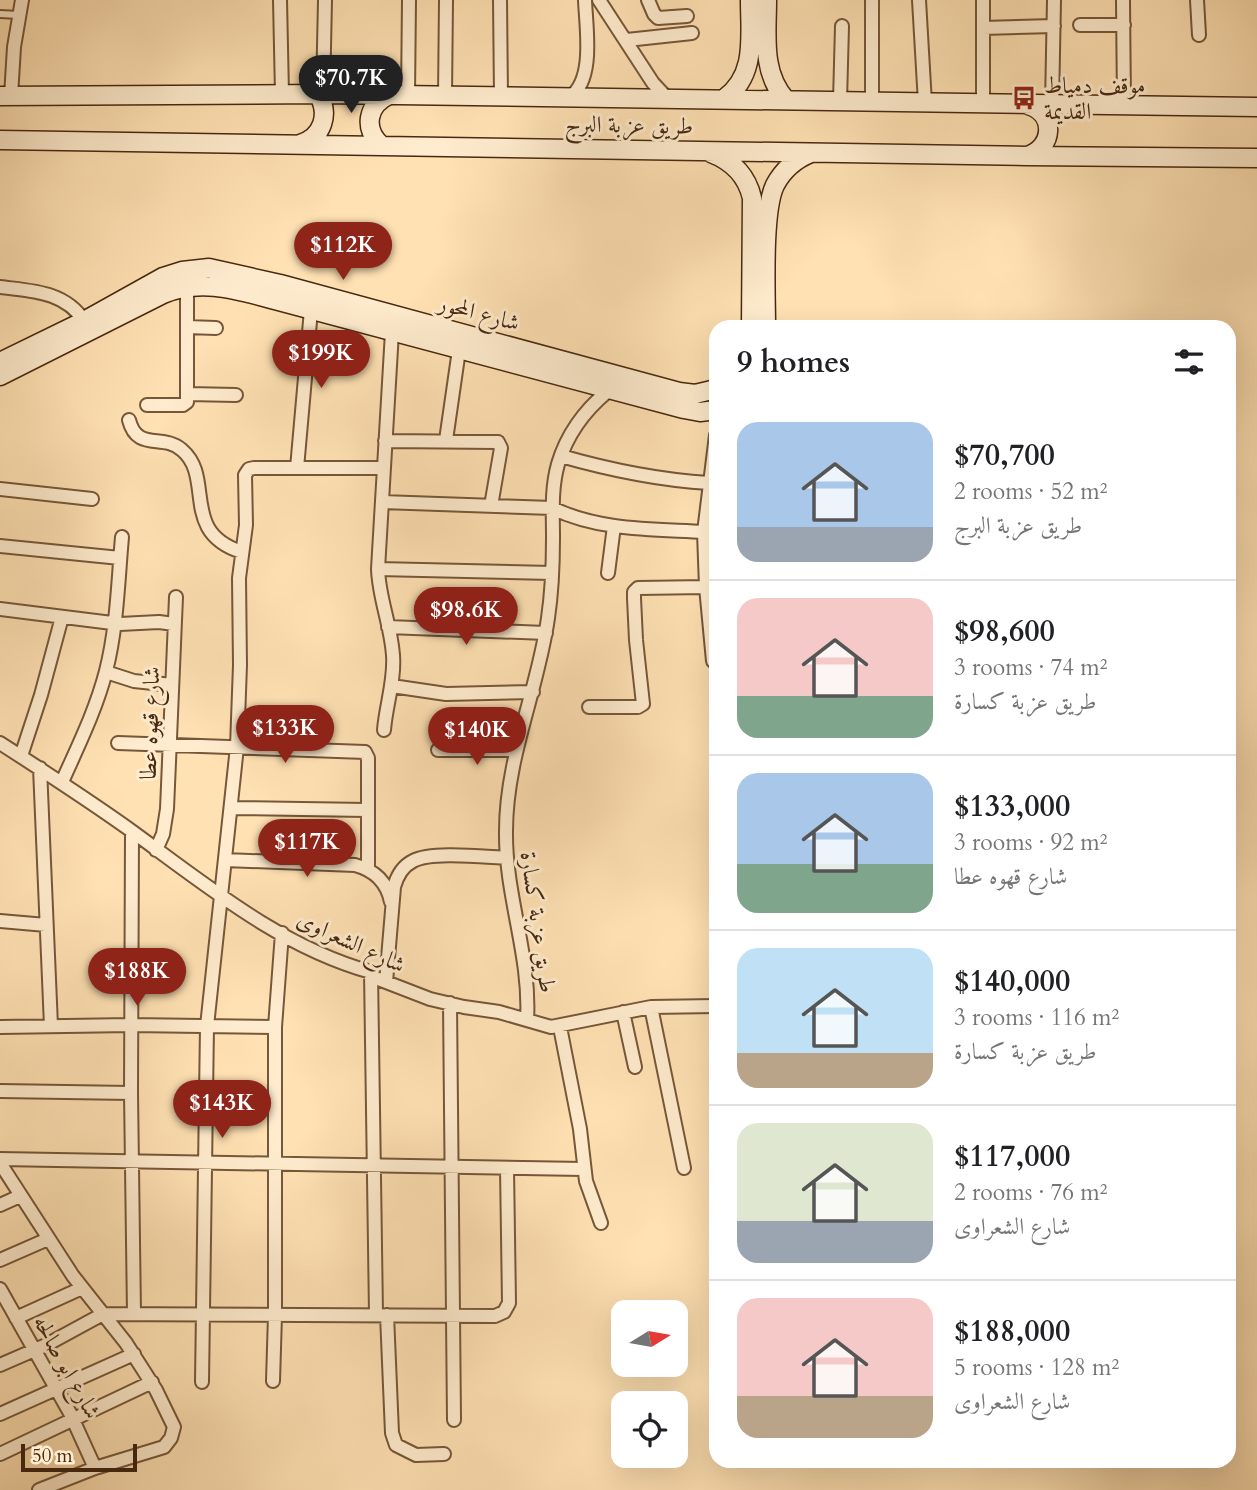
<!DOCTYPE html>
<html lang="en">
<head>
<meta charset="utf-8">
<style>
	:root { --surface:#fff; --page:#f2f2f2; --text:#202124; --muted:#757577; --line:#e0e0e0; --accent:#8f2418 }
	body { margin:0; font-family:Cardo,Amiri,serif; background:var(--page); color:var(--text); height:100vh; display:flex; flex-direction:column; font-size:26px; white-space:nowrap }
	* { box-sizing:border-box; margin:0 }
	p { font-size:23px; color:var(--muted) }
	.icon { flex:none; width:38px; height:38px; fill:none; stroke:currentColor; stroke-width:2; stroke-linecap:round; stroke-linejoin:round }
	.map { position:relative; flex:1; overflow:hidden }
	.drawer { position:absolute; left:709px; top:320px; width:527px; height:1148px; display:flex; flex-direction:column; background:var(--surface); border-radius:21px; box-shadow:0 7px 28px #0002 }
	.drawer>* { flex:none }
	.needle { width:46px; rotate:79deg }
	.tools { position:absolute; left:611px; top:1300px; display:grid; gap:14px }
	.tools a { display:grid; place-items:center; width:77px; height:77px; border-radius:14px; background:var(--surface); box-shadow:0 7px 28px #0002; font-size:35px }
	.scale { position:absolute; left:21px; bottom:18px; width:116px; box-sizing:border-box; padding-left:7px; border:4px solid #482910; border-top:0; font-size:19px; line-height:24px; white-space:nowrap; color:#482910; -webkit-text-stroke:5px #ffecce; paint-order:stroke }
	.price { position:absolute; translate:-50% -60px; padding:0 16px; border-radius:24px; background:var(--accent); color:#fff; font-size:23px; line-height:46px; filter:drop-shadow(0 2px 4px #0008) }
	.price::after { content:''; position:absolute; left:50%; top:42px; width:21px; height:16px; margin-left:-10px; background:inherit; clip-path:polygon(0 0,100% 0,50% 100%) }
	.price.selected { background:#222; color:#fff }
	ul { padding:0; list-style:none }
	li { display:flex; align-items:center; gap:21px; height:175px; padding:0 28px }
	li+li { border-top:2px solid var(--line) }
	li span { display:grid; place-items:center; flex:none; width:196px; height:140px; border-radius:21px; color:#555 }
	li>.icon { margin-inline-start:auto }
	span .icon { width:84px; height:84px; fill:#fffc; stroke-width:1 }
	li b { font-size:30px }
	h2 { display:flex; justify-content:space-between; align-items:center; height:84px; padding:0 28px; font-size:30px }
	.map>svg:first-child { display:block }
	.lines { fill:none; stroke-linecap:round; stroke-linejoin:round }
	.lane-casing { stroke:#765739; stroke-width:10 }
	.street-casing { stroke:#765739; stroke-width:16 }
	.secondary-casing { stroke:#482910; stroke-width:21 }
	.lane { stroke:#ffecce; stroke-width:6 }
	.street { stroke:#ffecce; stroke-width:12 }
	.secondary { stroke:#ffecce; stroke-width:18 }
	.labels { text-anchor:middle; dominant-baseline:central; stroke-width:6; stroke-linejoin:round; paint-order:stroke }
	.poi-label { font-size:23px; fill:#482910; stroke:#ffecce; text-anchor:start }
	.street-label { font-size:23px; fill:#482910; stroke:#ffecce }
</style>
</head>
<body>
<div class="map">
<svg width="1257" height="1490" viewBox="0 0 1257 1490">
	<rect width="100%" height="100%" fill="#ffe1b3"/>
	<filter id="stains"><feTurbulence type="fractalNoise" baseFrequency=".00286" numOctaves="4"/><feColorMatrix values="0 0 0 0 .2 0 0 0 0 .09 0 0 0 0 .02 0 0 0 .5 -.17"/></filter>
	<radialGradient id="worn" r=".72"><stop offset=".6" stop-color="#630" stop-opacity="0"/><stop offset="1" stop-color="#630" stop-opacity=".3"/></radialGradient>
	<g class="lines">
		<g class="lane-casing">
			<path id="lane" d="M0,14L19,15"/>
		</g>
		<g class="street-casing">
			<path id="street" d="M280,0L282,94
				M500,0L501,96
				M599,0L653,83L668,99
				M648,0L654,14L658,18L687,16
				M872,0V102
				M919,0L925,103
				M983,0V104
				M1123,0L1124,106
				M1197,0L1199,35
				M1080,25H1124
				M983,28L1054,26
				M627,40L692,33
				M323,94L325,0
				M408,95L409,0
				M11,96L14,47L22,0
				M445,96L446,0
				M570,97C595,79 586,28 585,0
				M840,101L842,26
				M1052,105L1054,0
				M0,287C31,291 65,291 84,321
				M187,327L216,328
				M188,394L236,395
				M147,405H183L187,402V287
				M129,420C137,452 163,433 182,450C215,478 179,532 242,552
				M446,440L459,350
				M385,441L498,442L501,448L491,506
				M561,456C610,470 658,480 709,483
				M297,468L311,310
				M0,489L92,499
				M382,502L552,508C600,531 653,529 704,532
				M0,546L120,558
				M378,569L552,573
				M608,573L614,526
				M0,609L120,624L159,622L174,624
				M388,627L546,633
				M713,661L706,587L704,532L716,435
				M106,672L134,681L172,685
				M392,686L446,694L533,692
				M589,707H638L643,704L636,640L634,598V592L638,588L706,587
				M384,730C386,705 395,680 393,655C391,625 379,599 378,569L392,332
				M0,743C45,772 90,801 133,832C207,886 281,947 371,972L373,977L430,999L464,1007L499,1012L551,1027L651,1007L716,1006
				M118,743L365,752L368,758V869
				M438,750H516
				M21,756L41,695L62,617
				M40,768L51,1026
				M62,782C78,746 96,710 106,671C117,628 118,582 122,537
				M231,808L367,810
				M132,832L131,1093L134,1314
				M156,850L163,834L167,809L176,597
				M225,860L355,865C374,870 387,882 391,902
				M0,921L46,925
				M371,972L376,1314
				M386,982L394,887C397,876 403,866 413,861C432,851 484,857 507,858
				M450,1003L454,1420
				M651,1007L684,1168
				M623,1012L635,1067
				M527,1020C531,956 505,896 506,831C506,757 538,690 548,618C552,591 553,564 553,538C553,513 551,489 558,464C567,434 585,410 608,391
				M0,1027L131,1025L275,1027
				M560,1027L580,1129L586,1181L601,1223
				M0,1091L131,1093
				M0,1159L583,1169
				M0,1163L73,1276L126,1343L156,1390L174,1427L171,1438L164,1447L95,1468L39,1490
				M0,1205L20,1196
				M0,1260L48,1239
				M0,1289L70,1413L95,1468
				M387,1315L392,1433L396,1445L416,1455L444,1454
				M16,1318L82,1288
				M0,1365L46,1345L103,1314L495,1316L504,1312L509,1303L507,1168
				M273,1381L275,1315V1027L282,933
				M202,1382L207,1026L237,747L240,665L239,578L246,525L245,475L249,469L254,468H384
				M0,1414L134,1354
				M0,1454L152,1382"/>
		</g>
		<g class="secondary-casing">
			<path id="secondary" d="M767,0C767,35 761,72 786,100
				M0,96L323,94L1257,107
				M724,99C757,75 750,37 750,0
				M0,140L1027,156L1257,158
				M300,144C323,137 330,114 318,94
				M381,145C363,129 367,105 389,95
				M711,153C732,161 747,176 752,198L751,327
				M1027,156C1054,148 1056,113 1028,105
				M766,327C766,295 762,212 775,185C783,170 796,159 811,153
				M0,362L84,321L163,277L182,271L209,268L280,284L679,392L695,394L716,389
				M0,376L163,294C201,278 237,290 275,300L684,409L700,412L716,410"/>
		</g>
		<use href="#lane" class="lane"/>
		<use href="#street" class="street"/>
		<use href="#secondary" class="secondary"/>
	</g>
	<defs>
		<g id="bus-bare" transform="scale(1.89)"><path d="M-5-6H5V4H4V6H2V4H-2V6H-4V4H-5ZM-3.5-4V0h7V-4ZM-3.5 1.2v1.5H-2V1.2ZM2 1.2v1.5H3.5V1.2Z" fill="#8f2418" stroke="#ffecce" stroke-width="2.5" paint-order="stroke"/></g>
	</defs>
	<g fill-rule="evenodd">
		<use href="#bus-bare" x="1024" y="98"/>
	</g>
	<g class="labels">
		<g class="poi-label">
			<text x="1044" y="85">موقف دمياط<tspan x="1044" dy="26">القديمة</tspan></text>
		</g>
		<g class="street-label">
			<text transform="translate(629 125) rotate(1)">طريق عزبة البرج</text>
			<text transform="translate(479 313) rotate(15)">شارع المحور</text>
			<text transform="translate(150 723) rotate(-88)">شارع قهوه عطا</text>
			<text transform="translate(538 922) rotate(82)">طريق عزبة كسارة</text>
			<text transform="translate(351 942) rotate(25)">شارع الشعراوى</text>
			<text transform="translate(67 1367) rotate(61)">شارع ابو صالحه</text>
		</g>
	</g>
	<rect width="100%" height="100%" filter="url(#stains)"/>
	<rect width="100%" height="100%" fill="url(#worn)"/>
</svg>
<div class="tools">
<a><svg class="needle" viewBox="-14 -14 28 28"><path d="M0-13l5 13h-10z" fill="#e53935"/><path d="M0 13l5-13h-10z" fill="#757577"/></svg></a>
<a><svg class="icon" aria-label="locate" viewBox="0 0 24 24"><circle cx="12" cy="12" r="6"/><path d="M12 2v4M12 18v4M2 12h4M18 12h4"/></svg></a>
</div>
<div class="scale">50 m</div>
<b class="price selected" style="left:351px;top:115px">$70.7K</b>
<b class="price" style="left:343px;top:282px">$112K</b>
<b class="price" style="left:321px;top:390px">$199K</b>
<b class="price" style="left:466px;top:647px">$98.6K</b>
<b class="price" style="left:285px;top:765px">$133K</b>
<b class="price" style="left:477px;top:767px">$140K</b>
<b class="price" style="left:307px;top:879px">$117K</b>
<b class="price" style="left:137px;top:1008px">$188K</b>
<b class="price" style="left:222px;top:1140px">$143K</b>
<section class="drawer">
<h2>9 homes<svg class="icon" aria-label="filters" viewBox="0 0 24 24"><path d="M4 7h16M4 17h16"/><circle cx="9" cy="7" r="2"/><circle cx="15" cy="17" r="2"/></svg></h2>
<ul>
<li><span style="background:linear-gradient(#a9c7e8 75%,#9aa5b1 0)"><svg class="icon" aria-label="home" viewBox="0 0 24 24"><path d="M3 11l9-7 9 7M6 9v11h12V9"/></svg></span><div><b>$70,700</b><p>2 rooms · 52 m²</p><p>طريق عزبة البرج</p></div></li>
<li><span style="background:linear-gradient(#f6c9c9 70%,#7fa58c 0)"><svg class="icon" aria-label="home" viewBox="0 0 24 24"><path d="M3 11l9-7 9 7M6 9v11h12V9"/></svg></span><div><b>$98,600</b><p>3 rooms · 74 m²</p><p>طريق عزبة كسارة</p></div></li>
<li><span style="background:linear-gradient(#a9c7e8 65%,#7fa58c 0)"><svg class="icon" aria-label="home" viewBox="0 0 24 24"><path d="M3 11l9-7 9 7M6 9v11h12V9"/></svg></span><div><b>$133,000</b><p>3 rooms · 92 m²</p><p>شارع قهوه عطا</p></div></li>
<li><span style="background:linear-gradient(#bfe0f5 75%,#b9a48a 0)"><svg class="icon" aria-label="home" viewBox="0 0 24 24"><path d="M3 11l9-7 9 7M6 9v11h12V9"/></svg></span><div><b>$140,000</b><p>3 rooms · 116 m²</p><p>طريق عزبة كسارة</p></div></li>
<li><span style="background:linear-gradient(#dfe7d0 70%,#9aa5b1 0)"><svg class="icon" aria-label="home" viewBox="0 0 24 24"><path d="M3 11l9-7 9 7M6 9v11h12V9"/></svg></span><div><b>$117,000</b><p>2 rooms · 76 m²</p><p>شارع الشعراوى</p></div></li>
<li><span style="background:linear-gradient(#f6c9c9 70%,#b9a48a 0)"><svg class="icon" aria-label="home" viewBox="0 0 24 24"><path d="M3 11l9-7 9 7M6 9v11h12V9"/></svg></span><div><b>$188,000</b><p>5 rooms · 128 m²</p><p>شارع الشعراوى</p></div></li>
</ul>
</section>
</div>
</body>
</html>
